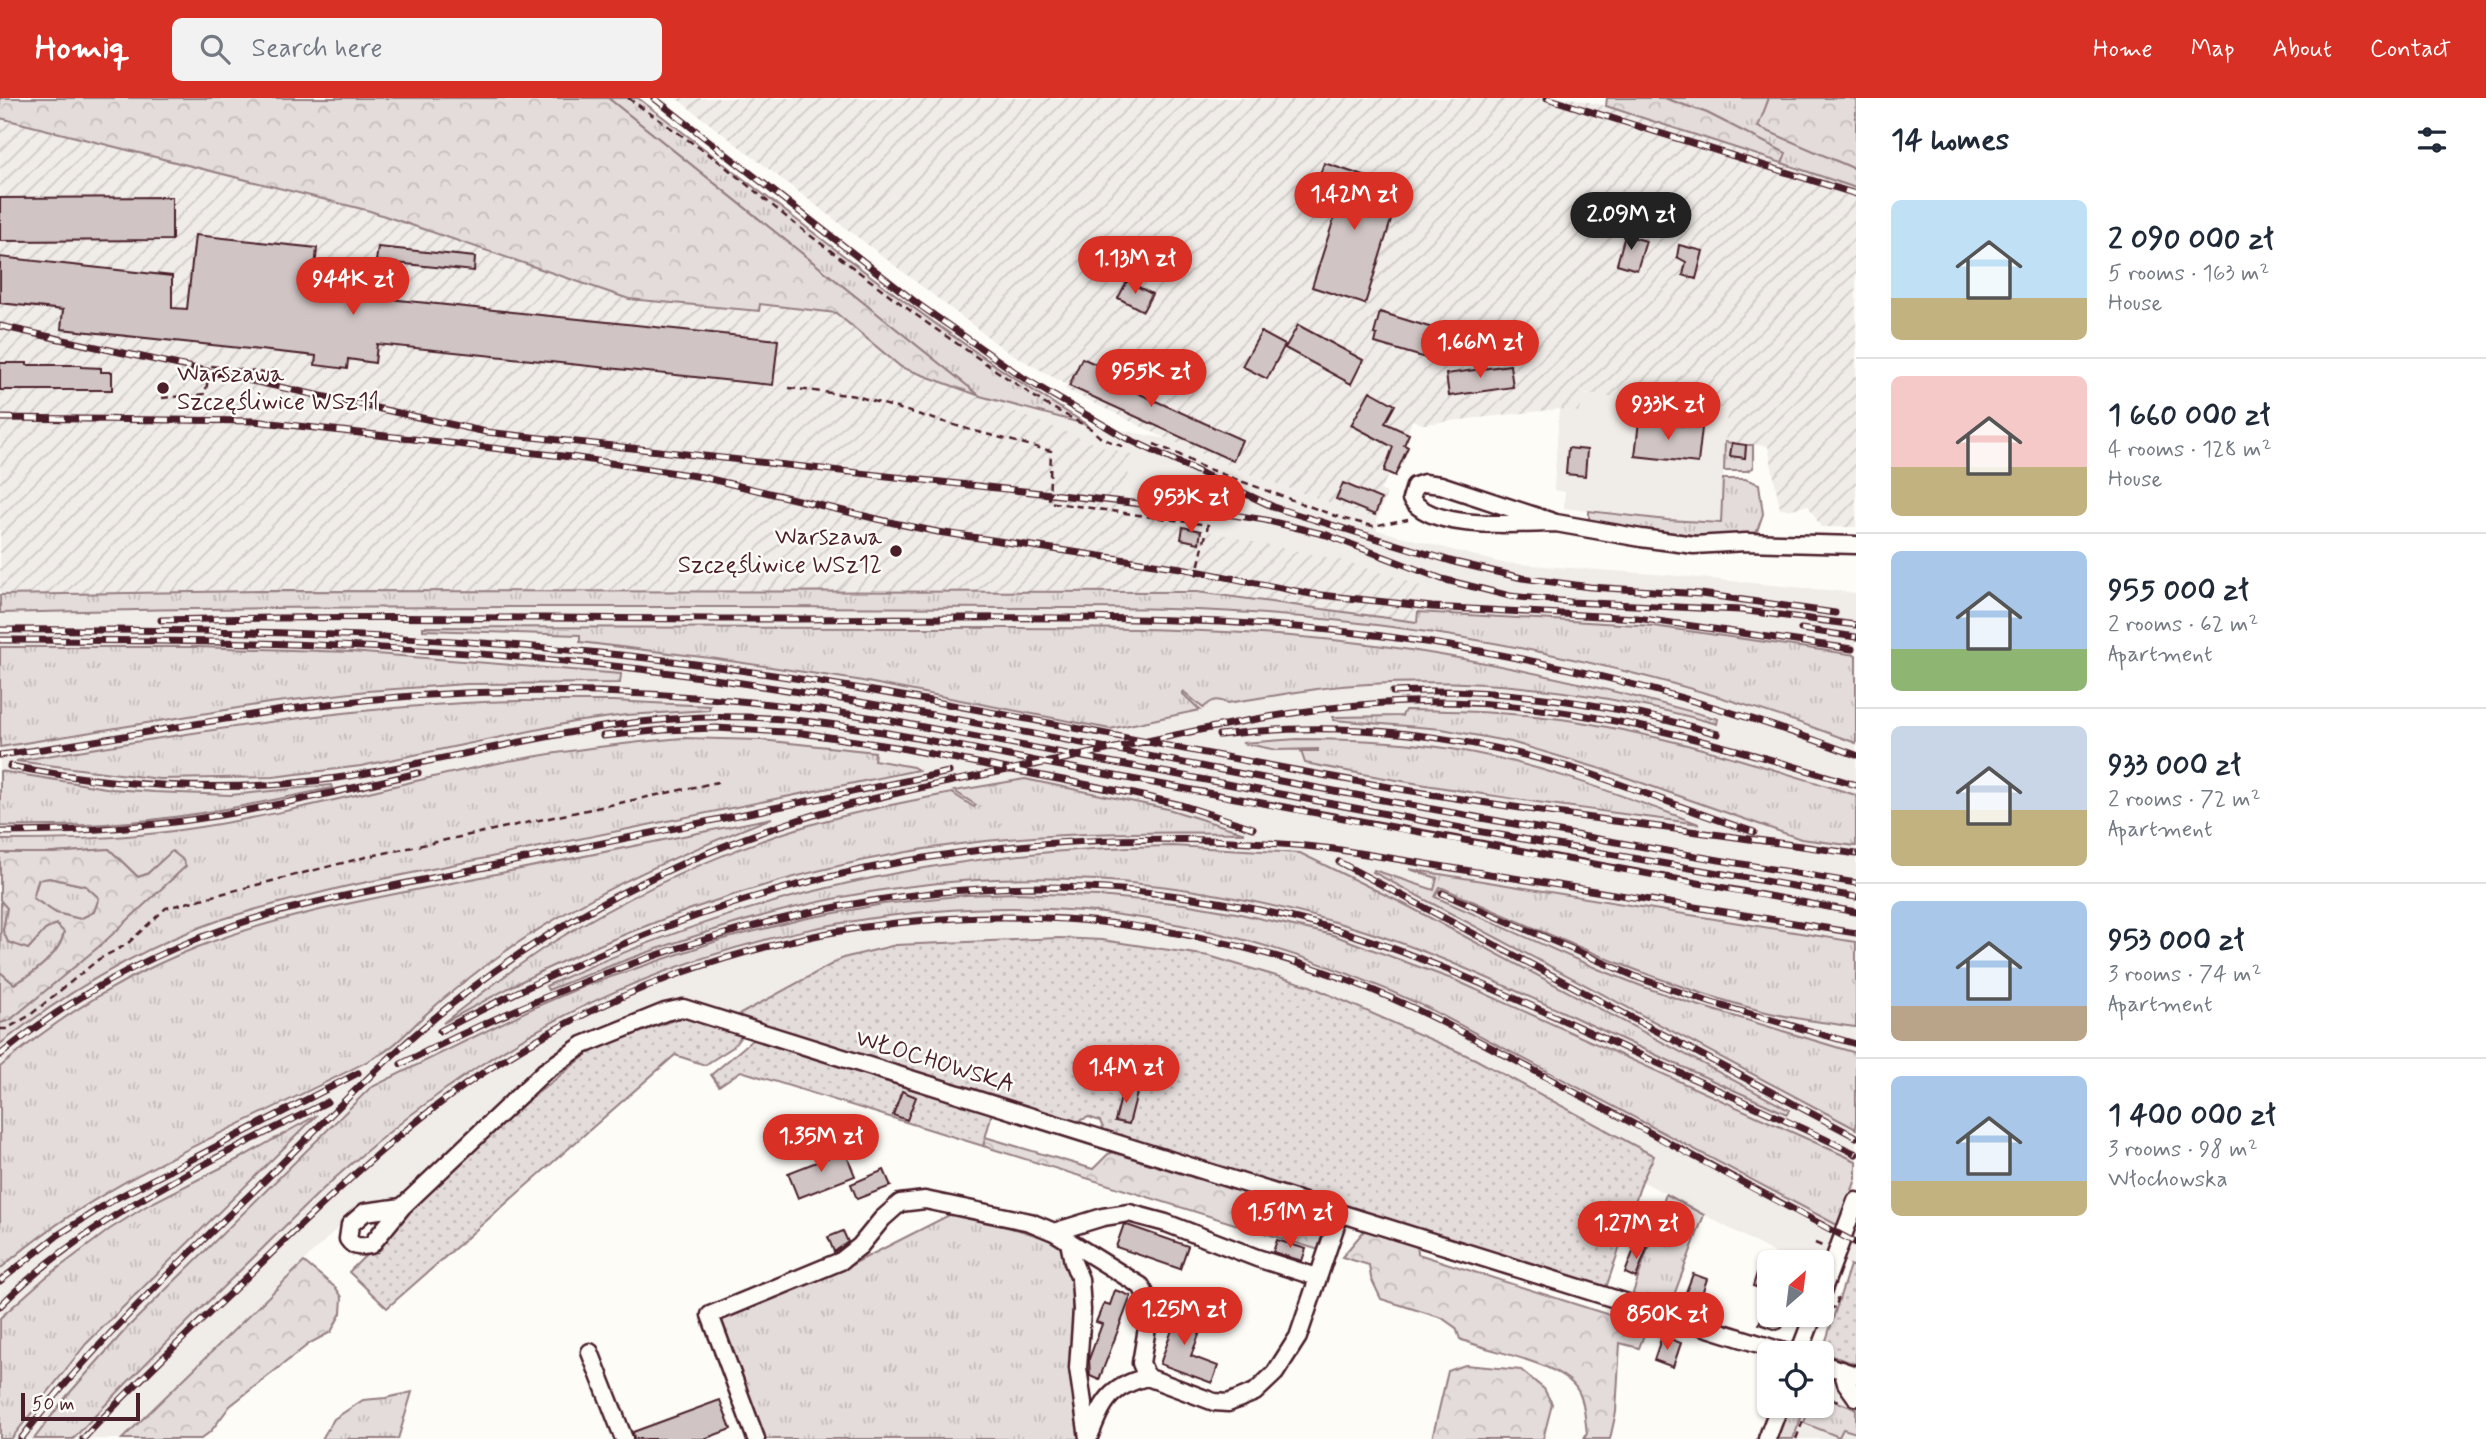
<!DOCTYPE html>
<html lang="en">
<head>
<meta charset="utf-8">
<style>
	:root { --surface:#fff; --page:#f2f2f3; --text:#1f2937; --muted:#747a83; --line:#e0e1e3; --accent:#d93025 }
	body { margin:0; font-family:Mynerve,sans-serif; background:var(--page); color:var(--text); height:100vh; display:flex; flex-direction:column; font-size:26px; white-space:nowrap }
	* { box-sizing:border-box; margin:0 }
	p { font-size:23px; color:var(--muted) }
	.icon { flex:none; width:38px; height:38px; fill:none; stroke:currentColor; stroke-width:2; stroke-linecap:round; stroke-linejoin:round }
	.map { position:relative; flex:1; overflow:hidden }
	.sheet { display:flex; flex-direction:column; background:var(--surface); width:630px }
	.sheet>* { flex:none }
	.needle { width:46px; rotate:28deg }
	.buttons { position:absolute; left:1757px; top:1152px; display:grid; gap:14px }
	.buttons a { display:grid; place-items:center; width:77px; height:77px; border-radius:10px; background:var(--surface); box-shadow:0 2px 5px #0004; font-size:35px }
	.scale { position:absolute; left:21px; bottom:18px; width:119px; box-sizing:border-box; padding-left:7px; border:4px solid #4a1f2b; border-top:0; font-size:19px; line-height:24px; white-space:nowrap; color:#4a1f2b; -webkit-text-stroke:5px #fdfcf7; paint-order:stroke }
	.price { position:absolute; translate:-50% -60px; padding:0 16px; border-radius:24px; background:var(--accent); color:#fff; font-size:23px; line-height:46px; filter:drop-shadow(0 2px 4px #0008) }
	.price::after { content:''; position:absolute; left:50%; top:42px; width:21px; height:16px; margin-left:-10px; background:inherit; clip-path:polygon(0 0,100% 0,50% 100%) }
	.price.active { background:#222; color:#fff }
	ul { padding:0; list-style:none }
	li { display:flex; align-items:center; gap:21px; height:175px; padding:0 35px }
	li+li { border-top:2px solid var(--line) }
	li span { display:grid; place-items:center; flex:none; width:196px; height:140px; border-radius:10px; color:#555 }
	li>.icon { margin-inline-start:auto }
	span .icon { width:84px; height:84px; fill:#fffc; stroke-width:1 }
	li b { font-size:30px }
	h2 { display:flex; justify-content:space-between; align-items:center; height:84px; padding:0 35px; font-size:30px }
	header { display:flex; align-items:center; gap:42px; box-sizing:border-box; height:98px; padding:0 35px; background:var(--accent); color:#fff }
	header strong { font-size:33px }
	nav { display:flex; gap:38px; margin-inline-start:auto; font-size:24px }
	.search { width:490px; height:63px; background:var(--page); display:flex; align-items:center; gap:18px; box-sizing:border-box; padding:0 24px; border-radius:10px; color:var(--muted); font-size:26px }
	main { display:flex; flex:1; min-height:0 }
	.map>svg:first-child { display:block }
	.built { fill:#f0ece8 }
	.industrial { fill:url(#industrial-furrows) }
	.grass { fill:url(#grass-tufts); stroke:#967e82; stroke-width:2 }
	.forest { fill:url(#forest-crowns); stroke:#967e82; stroke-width:2; fill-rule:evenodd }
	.garden { fill:url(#garden-dots); stroke:#967e82; stroke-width:2 }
	.building { fill:#d0c5c4; stroke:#4a1f2b; stroke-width:2 }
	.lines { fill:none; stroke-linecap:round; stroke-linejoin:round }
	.minor-casing { stroke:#4a1f2b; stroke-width:21 }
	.path { stroke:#4a1f2b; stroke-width:2.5; stroke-dasharray:7 5; stroke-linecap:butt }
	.minor { stroke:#fdfcf7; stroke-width:16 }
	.rail-casing { stroke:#4a1f2b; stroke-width:7 }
	.rail { stroke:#fdfcf7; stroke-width:4.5; stroke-dasharray:13; stroke-linecap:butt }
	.poi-dot { fill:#4a1f2b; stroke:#fdfcf7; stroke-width:2.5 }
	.labels { text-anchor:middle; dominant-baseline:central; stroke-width:5; stroke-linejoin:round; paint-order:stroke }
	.poi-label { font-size:24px; fill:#4a1f2b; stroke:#fdfcf7; text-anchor:start }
	.street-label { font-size:24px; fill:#4a1f2b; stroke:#fdfcf7 }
</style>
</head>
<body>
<header>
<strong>Homiq</strong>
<div class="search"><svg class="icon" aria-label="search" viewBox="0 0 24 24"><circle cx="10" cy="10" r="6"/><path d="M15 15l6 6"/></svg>Search here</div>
<nav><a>Home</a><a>Map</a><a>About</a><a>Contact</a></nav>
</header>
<main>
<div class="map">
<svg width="1856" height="1341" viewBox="0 0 1856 1341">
	<defs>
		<pattern id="industrial-furrows" width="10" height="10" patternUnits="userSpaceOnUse" patternTransform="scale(1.75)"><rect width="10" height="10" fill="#f0ece8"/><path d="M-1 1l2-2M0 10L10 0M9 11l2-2" fill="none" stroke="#cfcac7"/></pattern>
		<pattern id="grass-tufts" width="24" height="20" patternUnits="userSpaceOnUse" patternTransform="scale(1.75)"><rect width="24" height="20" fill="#e3dcda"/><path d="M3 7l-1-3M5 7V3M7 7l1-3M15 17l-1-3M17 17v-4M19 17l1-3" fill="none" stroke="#c4bcbb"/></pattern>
		<pattern id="forest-crowns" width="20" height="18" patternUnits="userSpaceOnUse" patternTransform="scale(1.75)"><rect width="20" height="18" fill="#e3dcda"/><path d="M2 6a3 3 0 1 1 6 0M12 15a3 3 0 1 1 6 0" fill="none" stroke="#c4bcbb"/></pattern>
		<pattern id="garden-dots" width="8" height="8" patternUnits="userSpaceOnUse" patternTransform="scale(1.75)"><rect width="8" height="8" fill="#e3dcda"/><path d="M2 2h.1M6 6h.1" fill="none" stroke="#c4bcbb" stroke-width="1.8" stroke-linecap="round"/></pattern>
	</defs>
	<rect width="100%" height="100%" fill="#fdfcf7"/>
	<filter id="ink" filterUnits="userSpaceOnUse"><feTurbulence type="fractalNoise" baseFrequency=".0143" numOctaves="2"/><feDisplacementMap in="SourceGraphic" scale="14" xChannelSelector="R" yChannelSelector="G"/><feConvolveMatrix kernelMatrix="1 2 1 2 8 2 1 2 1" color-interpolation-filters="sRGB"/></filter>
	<g filter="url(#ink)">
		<path class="built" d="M0,20L836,215L901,269L980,298L1063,321L1167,341L1259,380L1377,421V432L1502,465L1667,477L1856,495V1170L1826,1155L1822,1167V1164H1791L1642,1083L1654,1058L1475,961L1415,933L1269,875L1208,858L1102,842L1022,841L896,847L843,860L733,920L669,906L582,936L508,996L394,1103L352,1116L122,1341H0V946L39,916L230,735L109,751L54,755H0Z
			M1582,296L1727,311L1721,425L1667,422L1564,410L1565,394L1554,392L1559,311L1579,314Z
			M1824,1284L1856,1294V1341H1793L1806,1307H1822V1291Z"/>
		<path class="industrial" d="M676,0H1571L1606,8L1856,90V429H1821L1808,407L1791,411H1780L1768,348L1725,344L1727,311L1583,296L1579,314L1558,311L1423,326L1412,322L1404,346L1408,349L1406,355L1395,378L1389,376L1380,392L1387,395L1377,421L1259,380L1167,341L1065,291L1067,287L1005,252Z
			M0,20L759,213L760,206L836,215L901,269L1096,346L1133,358L1120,412L1253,444L1344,463L1420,487L1418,524L1197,494L259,493L0,497Z"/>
		<path class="grass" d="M608,0H638C786,112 930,231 1088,327L980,298Z
			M1664,0H1769L1759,29L1853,70L1856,62V90L1782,65L1785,55L1707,15Z
			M1725,344L1732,345L1730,358L1745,359L1746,347H1753V370L1747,373H1724Z
			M1723,381H1745L1759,386L1763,416L1756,436L1710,439L1596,426L1589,423V413L1667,422L1721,425Z
			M259,493L1197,494L1417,524L1418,514L1653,528L1856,557V645C1662,572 1458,529 1251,515C1173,509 1094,510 1016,510C928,510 840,510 753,509C502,509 251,508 0,515V497Z
			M423,529C594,529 764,530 934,530C1076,530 1218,528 1360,545C1482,560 1600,588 1718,621L1717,626C1602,594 1488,579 1369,586C1322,588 1274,598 1227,605C1216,600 1212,602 1203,610L1183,593L1182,595L1200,612L1110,631L857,582L710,560L580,544V537L423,532Z
			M0,549H196L351,554L621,576L620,585L466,586L367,593L269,605L0,649Z
			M517,603H613L710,608L709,612L626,617L574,624L361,668L273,679L159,681L16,663C183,636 348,607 517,603Z
			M1405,612C1471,613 1538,615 1602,628C1689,644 1772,671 1856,697V748L1801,741L1608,673L1511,644L1442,631L1334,622L1333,619L1402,618Z
			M682,640L761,642L875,654L874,662L913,669L918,672L348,788C306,798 264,808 223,821C141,849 68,893 0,946V925L10,922L172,754L147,776L138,779L109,751L54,755H0V742C60,742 121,741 180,732C290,717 395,685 503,664C563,653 622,645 682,640Z
			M1297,641C1351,641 1405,643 1458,652C1541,666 1620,697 1699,726C1567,709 1435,691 1305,665L1301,653H1318V651L1277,652L1242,645Z
			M0,673L112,691L154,694L231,697L331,687L332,690C265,704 198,718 130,724C86,728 43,729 0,728Z
			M1025,681L1168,711L1245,735C1158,734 1072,734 986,743C834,759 684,806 546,871C511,888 477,907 443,925C478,898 513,870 550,846C629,797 717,755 806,728C854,714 903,704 952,695L974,709L976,707L954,693Z
			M772,720C677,757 582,798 499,858C473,876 448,896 425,917C411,930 397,947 381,956C253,1025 110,1074 0,1171V969C59,919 126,877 198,849C287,814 383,799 476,780C574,760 673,740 772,720Z
			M1172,748L1300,755L1406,807L1789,1012L1787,1016C1711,982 1636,948 1561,913C1496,884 1431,853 1362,832C1214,786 1058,768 904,789C781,805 663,846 548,892L546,888C748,795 950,751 1172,748Z
			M1409,771L1856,844V929C1821,924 1786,920 1751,910C1644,881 1542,833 1440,789L1435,799L1598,871L1644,889L1690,905L1856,955V1031L1373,774L1374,772L1434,792L1437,780Z
			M49,780L86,788L99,800L94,814L80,821L56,815L33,800L39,781Z
			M1015,795L1098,798L1184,806L1236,815L1333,837L1457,883L1856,1063V1081L1839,1128L1428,910C1339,868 1246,837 1148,821C922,784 668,842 479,968C431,1000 386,1035 343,1073C312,1100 283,1130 254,1159C192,1219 131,1279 73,1341H34L66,1299L127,1230L370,990L535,909L584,888L720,842L803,821L883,806L966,797Z
			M1,801L7,810L3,833L28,851L45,832L56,826L64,834C61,856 33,876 14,886L0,874Z
			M317,1017L86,1246L11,1341H0V1220L45,1180L110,1131L148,1107L244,1058Z
			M1666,1096L1704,1117L1671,1205L1664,1208L1632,1198Z
			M957,1113L1058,1144L1072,1181L1073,1279L1075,1313L1081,1341H766L718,1220L845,1170Z
			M412,1294L398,1341H322L334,1321L363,1302L386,1300Z
			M1822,1298L1856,1311V1335L1843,1331L1839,1339L1804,1325L1807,1316L1813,1317L1817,1307H1822Z
			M1786,1307H1806L1793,1341H1773Z"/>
		<path class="forest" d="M0,0H608L980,298L901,269L836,215L760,206L759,213L629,201L370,113L0,20Z
			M1607,0H1664L1707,15L1786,55L1782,65L1606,8Z
			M1769,0H1850L1856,2V62L1853,70L1758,29Z
			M109,751L138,779L147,776L172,753L182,761L186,768L102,846L10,922L0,925V874L14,886C33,877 61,855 64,834L56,826L45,832L28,851L8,844L3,833L7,810L0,802V755H54ZM49,780L86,788L99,800L94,814L80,821L56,815L33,800L38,782Z
			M985,1039L1093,1071L1108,1056L1121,1051L1329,1118L1319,1152L983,1048Z
			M1371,1130L1417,1145L1418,1156L1647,1229L1639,1250L1620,1245L1616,1314L1610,1341H1584L1587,1335C1585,1323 1585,1308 1580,1297C1568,1264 1490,1255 1460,1241L1456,1230L1442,1220L1381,1201L1371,1180L1369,1167L1342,1159L1363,1134Z
			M304,1164L336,1190L342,1199L341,1215L331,1234L310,1245L230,1308L211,1333L201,1341H122Z
			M1465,1267L1521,1272L1544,1291L1552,1306L1543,1341H1432L1448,1273Z"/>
		<path class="garden" d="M1059,840L1102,842L1209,858L1310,888L1475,961L1654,1058L1642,1083L1606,1190L1105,1034L1100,1023L1089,1019L1075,1024L733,920L843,860L896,847Z
			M685,918L744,934L733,949L705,967L675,957L387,1210L349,1174L485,1039L491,1035L493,1030L594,951Z
			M757,938L875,976L874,980L992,1015L983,1048L741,973L719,988L711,977Z
			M1850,1167L1856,1170V1266L1822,1255Z"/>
		<path class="building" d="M1324,65L1401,90L1365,206L1312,189L1340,102L1314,94Z
			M172,99V142L0,143V100Z
			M195,137L317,150L313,193L778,242L773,287L377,246L375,265L348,261L347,271L315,267L316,258L61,231L63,212L0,205V159L172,178V210L187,211Z
			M1625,137L1646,143L1637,172L1617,166Z
			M1679,147L1703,153L1696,181L1683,177L1686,164L1677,159Z
			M378,149L475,159L474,173L376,163Z
			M1127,183L1152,196L1143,213L1118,200Z
			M1380,214L1439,232L1437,239L1442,240L1436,263L1375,245L1377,237L1374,236Z
			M1298,227L1363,262L1351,286L1285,250Z
			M1261,234L1285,247L1267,281L1242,268Z
			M1082,260L1133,283L1129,291L1242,342L1233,363L1069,288Z
			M0,265H27V267H81V269L101,270V274H112V292H0Z
			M1510,267L1513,289L1449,298L1446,276Z
			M1370,293L1395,307L1385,325L1409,336L1404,347L1408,349L1395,378L1384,373L1393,349L1351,327Z
			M1639,323L1702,330L1698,365L1635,358Z
			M1732,345L1746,347L1745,360L1730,358Z
			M1568,350L1587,352L1585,378L1566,376Z
			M1343,385L1381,401L1375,417L1336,401Z
			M1183,429L1201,433L1199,445L1181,441Z
			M1124,987L1138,991L1129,1026L1115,1023Z
			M902,993L916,999L907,1022L893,1017Z
			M845,1053L855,1078L798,1100L788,1075Z
			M884,1072L891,1088L857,1101L851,1086Z
			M1124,1126L1188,1148L1180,1171L1116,1149Z
			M843,1133L848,1144L834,1154L828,1139Z
			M1277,1142L1306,1151L1302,1163L1273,1154Z
			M1636,1146L1647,1150L1636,1180L1625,1175Z
			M1757,1175L1769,1179V1193L1753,1188Z
			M1693,1176L1707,1181L1698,1207L1683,1202Z
			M1115,1192L1131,1198L1099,1282L1090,1278L1089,1261L1102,1226L1096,1224L1104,1205L1110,1207Z
			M1168,1200L1182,1205L1174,1225L1200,1234L1191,1258L1218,1268L1212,1285L1160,1266L1173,1229L1160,1225Z
			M1763,1216H1787L1782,1230L1777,1232L1759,1226Z
			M1662,1238L1681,1245L1673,1269L1654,1262Z
			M720,1302L731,1331L704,1341H634L633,1334Z"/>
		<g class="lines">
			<g class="minor-casing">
				<path id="minor" d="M1556,425C1520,425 1434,434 1411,401L1415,388L1424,385L1441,387L1556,425L1641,440L1694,447L1746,444L1856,447
					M402,1109L365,1114L350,1127L348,1141C354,1150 361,1149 371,1147L402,1109L544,974L583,947L665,914L683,910L1788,1255
					M1054,1134L1103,1119L1129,1115L1166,1125L1257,1160L1317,1179
					M1069,1144L1073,1164L1080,1181L1082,1212L1078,1270L1088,1340
					M1822,1194L1856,1103
					M590,1254L624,1341
					M1799,1255L1814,1216
					M1822,1266L1856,1277
					M1842,1272L1846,1285L1856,1299
					M1089,1339C1103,1304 1109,1289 1147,1279
					M756,1341L710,1217L841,1163L860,1148L882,1121L900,1105L925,1102L1030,1124L1054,1134L1141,1188L1151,1207L1141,1265L1147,1279L1214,1304L1228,1305L1255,1294L1275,1275L1298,1239L1340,1115
					M1767,1341L1780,1307"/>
			</g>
			<path class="path" d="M628,0L717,62L795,126L927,225L1045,306L1090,330L1101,340L1124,349
				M789,290L856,298L971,332L1051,353L1049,404L1208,427L1196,479
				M162,300L205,296L211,268L272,276L273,271
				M1154,346L1176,355L1200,368L1341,420L1373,428L1408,421
				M0,931H6L29,918L99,861L126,847L166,810L366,759L718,684
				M1815,1145L1822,1148
				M1828,1208L1835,1210L1838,1201L1835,1200
				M1822,1297L1838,1303
				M1807,1313L1811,1314L1814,1307
				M1796,1341L1809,1307"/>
			<use href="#minor" class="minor"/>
			<g class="rail-casing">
				<path id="rail" d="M654,0L918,206L1025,281L1126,340L1276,410L1454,464L1522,480L1590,489L1701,496L1835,515
					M1547,0L1856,96
					M0,228L486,334L1214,414L1265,422L1327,437L1442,481L1510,498L1570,504L1740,512L1856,527
					M0,320L254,323L571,359L702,379L894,425L938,434L1181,470L1311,496L1432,509L1637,520L1852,551
					M161,522C364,517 568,521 772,521C958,521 1145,514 1330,532C1510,550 1687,594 1856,657
					M1801,531L1856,539
					M0,532C207,531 414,535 620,557C873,584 1121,642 1372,686C1532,715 1695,732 1856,756
					M0,542C214,542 427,546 640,571C833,595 1024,634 1216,671C1429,711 1642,750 1856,785
					M1393,594C1503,589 1612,605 1718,636
					M1219,637C1343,621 1470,637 1588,675C1644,694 1698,716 1754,734
					M603,638L664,632L716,630L802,635L896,649L1134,696L1181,707L1253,730
					M0,657C110,643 218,619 329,606C512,584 699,592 881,621L1477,733L1856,799
					M10,668C119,689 227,696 337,680C474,659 605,615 745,619C836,622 926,642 1015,659C1070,670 1126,680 1181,690C1406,733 1631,774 1856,814
					M0,734C61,734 121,731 182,723C261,712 340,693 418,675
					M1339,764L1856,1039
					M1442,795L1639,880L1712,905L1856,946
					M440,933C515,894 591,857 671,827C882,748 1111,726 1334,751L1856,835
					M0,957C66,903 143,859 224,831C264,816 307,806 349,797L949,674
					M401,966C689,820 987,738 1309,824C1411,851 1507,897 1603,940C1687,979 1773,1015 1856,1056
					M0,1183L58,1137L113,1102L358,975
					M0,1208C92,1116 213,1062 327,1004
					M21,1341C91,1248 175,1169 258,1089C313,1035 366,979 424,929C533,835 661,765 798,722C884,694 975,679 1064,661C1169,639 1275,612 1384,605C1547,595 1701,640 1856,687
					M83,1341C136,1284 193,1231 249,1177C322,1106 394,1035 478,978C734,806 1054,774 1342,880C1418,908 1490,949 1561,987C1659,1040 1757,1093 1856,1145"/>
			</g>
			<use href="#rail" class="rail"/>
		</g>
	</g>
	<g class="poi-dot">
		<circle cx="163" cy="290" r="7"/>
		<circle cx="896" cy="453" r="7"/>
	</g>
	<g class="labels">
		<g class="poi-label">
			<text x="177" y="276">Warszawa<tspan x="177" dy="28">Szczęśliwice WSz11</tspan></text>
			<text x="882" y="439" text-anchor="end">Warszawa<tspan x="882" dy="28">Szczęśliwice WSz12</tspan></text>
		</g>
		<g class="street-label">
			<text transform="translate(935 964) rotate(17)">WŁOCHOWSKA</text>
		</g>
	</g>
</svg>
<div class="buttons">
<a><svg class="needle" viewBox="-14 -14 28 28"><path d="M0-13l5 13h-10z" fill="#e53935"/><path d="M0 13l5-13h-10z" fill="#747a83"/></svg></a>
<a><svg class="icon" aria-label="locate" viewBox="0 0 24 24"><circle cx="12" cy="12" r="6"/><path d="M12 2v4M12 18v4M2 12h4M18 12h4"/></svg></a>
</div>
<div class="scale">50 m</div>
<b class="price" style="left:1354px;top:134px">1.42M zł</b>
<b class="price active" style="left:1631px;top:154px">2.09M zł</b>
<b class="price" style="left:1135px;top:198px">1.13M zł</b>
<b class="price" style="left:353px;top:219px">944K zł</b>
<b class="price" style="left:1480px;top:282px">1.66M zł</b>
<b class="price" style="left:1151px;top:311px">955K zł</b>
<b class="price" style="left:1668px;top:344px">933K zł</b>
<b class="price" style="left:1191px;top:437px">953K zł</b>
<b class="price" style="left:1126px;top:1007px">1.4M zł</b>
<b class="price" style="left:821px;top:1076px">1.35M zł</b>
<b class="price" style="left:1290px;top:1152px">1.51M zł</b>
<b class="price" style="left:1636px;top:1163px">1.27M zł</b>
<b class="price" style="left:1184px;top:1249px">1.25M zł</b>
<b class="price" style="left:1667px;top:1254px">850K zł</b>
</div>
<section class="sheet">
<h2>14 homes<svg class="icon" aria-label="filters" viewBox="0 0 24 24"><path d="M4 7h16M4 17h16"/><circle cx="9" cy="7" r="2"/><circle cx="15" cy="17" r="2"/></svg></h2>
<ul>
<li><span style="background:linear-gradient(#bfe0f5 70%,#c2b280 0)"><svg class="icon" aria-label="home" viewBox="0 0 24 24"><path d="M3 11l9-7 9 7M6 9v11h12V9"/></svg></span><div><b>2 090 000 zł</b><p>5 rooms · 163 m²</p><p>House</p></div></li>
<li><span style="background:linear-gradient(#f6c9c9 65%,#c2b280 0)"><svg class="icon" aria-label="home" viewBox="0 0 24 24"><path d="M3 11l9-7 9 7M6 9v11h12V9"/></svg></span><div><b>1 660 000 zł</b><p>4 rooms · 128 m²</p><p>House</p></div></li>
<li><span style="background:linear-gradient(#a9c7e8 70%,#8fb573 0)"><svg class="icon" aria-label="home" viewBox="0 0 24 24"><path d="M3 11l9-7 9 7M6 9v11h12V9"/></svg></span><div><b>955 000 zł</b><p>2 rooms · 62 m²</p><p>Apartment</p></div></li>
<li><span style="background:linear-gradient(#c9d6e8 60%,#c2b280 0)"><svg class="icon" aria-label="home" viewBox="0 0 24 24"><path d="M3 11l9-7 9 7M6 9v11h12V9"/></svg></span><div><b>933 000 zł</b><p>2 rooms · 72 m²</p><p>Apartment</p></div></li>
<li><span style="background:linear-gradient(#a9c7e8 75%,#b9a48a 0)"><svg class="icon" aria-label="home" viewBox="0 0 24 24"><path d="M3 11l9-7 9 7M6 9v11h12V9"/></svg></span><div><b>953 000 zł</b><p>3 rooms · 74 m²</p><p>Apartment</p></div></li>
<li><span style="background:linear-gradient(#a9c7e8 75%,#c2b280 0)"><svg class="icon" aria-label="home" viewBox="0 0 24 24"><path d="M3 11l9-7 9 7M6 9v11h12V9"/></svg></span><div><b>1 400 000 zł</b><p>3 rooms · 98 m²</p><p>Włochowska</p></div></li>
</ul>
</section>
</main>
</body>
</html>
